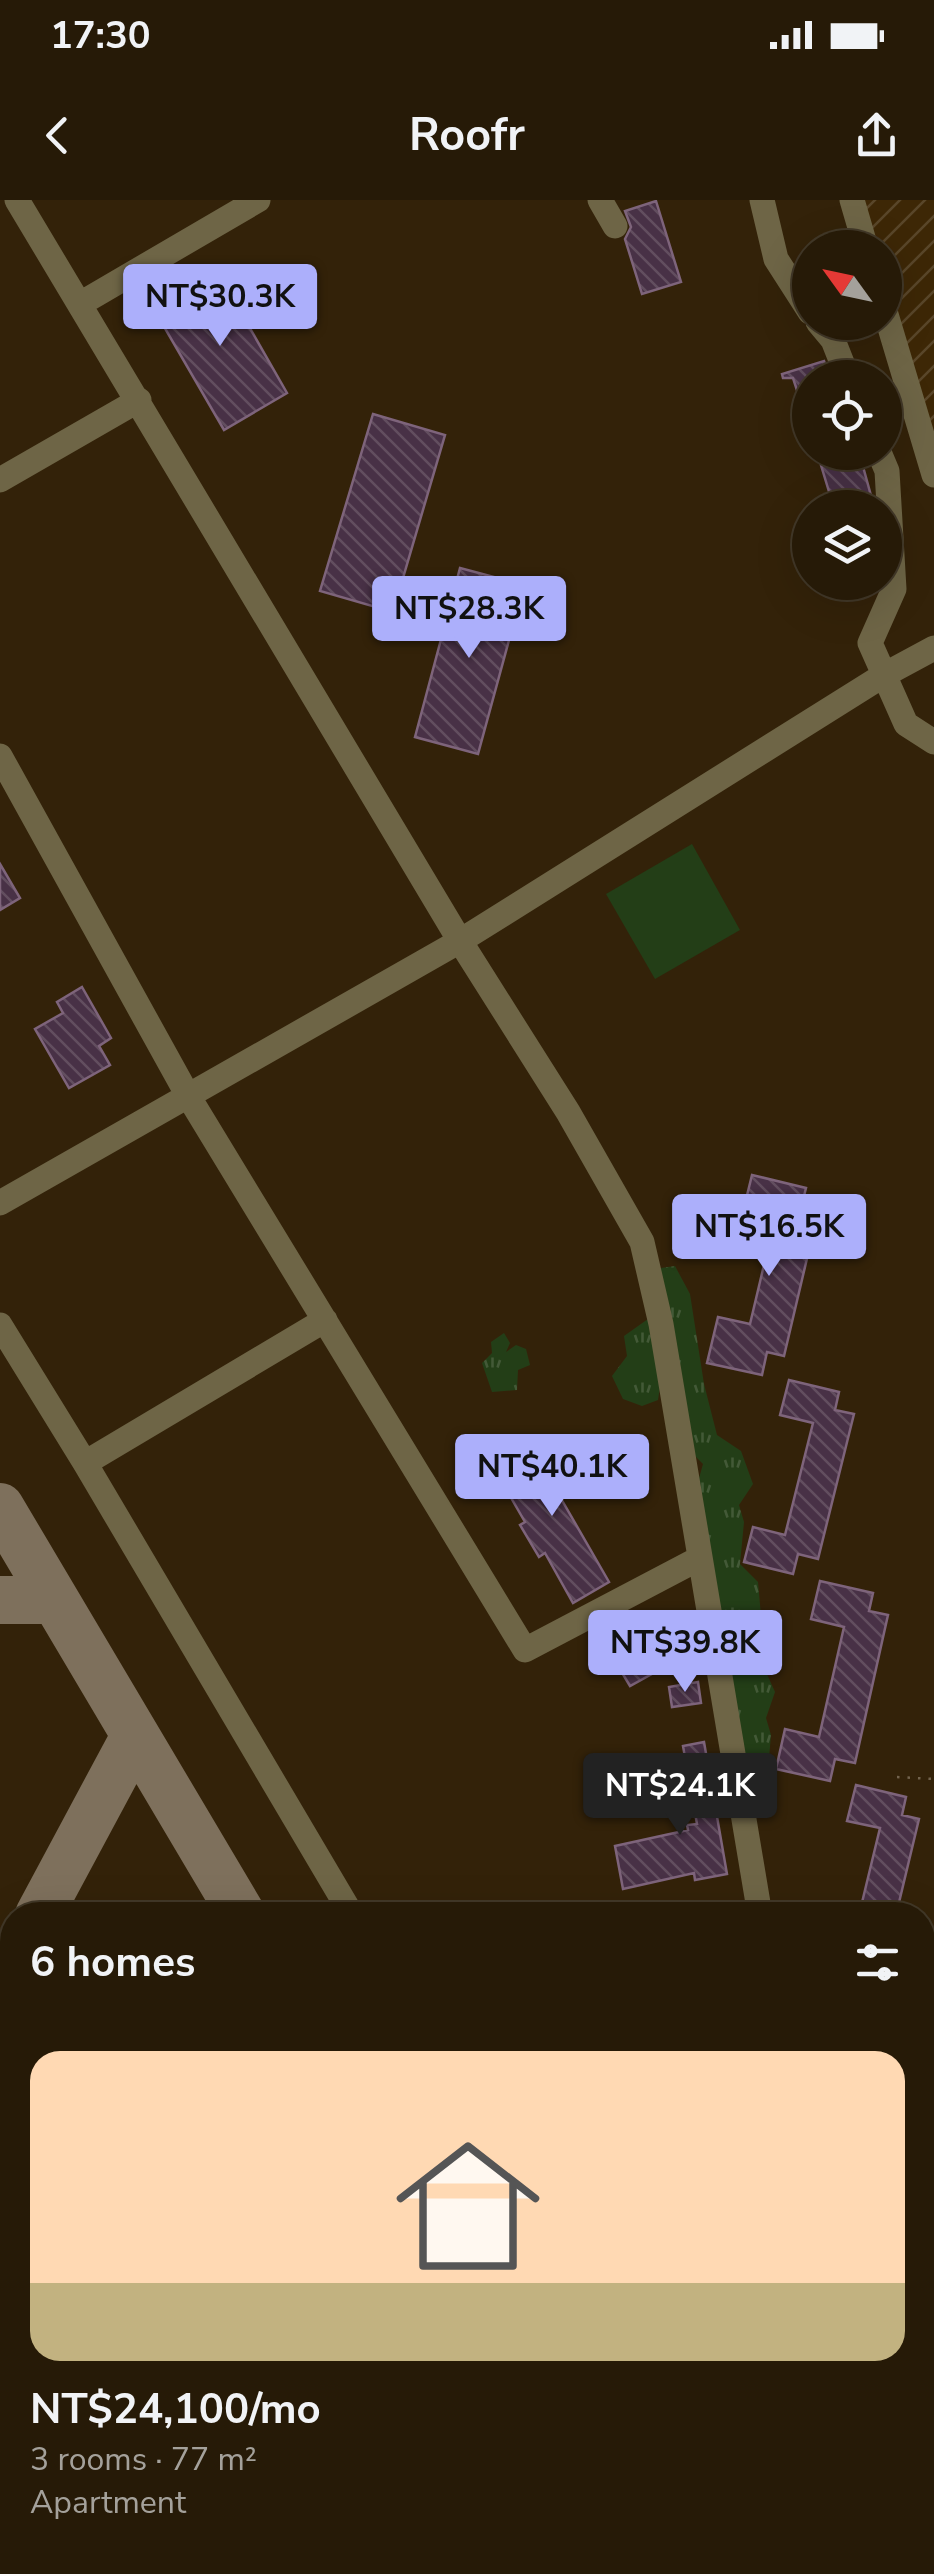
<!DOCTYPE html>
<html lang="en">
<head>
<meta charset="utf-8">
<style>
	:root { --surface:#261a07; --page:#2e2311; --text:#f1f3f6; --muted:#a4a19b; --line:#423828; --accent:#acaffb }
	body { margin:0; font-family:"Nunito Sans",sans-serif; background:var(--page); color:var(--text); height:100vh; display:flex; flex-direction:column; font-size:38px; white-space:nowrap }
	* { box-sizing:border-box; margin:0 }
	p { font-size:32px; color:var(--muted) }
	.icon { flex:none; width:55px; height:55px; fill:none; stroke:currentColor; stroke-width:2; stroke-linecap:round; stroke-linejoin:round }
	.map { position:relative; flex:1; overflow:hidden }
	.sheet { position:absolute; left:0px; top:1702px; width:935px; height:672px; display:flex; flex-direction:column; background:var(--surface); border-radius:40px 40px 0 0; box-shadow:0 10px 40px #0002,0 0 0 2px var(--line) }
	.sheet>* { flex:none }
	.needle { width:65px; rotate:303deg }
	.controls { position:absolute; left:792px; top:30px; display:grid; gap:20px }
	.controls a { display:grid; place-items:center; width:110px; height:110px; border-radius:50%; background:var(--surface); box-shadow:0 10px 40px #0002,0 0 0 2px var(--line); font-size:50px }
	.price { position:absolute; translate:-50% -85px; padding:0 22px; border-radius:10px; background:var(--accent); color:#111; font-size:32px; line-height:65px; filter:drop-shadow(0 2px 5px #0008) }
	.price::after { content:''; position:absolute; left:50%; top:60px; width:30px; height:22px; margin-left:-15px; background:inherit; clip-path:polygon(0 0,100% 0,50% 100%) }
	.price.on { background:#222; color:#fff }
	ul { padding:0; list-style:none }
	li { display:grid; align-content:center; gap:20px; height:530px; padding:0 30px }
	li+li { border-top:2px solid var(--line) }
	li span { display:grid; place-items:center; height:310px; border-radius:30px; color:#555 }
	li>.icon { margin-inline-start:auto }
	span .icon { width:180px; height:180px; fill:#fffc; stroke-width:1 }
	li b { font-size:42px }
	h2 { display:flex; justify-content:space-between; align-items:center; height:120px; padding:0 30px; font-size:42px }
	.status { display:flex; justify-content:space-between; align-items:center; height:70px; padding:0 50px; background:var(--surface); direction:ltr }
	.status svg { height:28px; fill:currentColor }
	header { display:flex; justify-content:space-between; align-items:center; height:130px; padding:0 30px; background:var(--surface); font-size:45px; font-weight:700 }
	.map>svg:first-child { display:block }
	.industrial { fill:url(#industrial-furrows) }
	.grass { fill:url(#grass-tufts) }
	.pitch { fill:#233e17 }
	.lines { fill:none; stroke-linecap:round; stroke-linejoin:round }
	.taxiway { stroke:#7e705c; stroke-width:48 }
	.building { fill:url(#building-back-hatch); stroke:#7e647b; stroke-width:2.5 }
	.path { stroke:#72634e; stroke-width:2.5; stroke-dasharray:2.5 8; stroke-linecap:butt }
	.minor { stroke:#6e6546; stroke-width:25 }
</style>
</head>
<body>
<div class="status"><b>17:30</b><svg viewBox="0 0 49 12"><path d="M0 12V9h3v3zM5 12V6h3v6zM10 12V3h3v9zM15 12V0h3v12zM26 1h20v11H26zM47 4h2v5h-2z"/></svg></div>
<header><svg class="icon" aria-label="back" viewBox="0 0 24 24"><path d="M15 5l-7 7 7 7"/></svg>Roofr<svg class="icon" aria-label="share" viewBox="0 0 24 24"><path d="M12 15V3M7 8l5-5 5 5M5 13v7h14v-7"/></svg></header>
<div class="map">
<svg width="934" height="2374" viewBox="0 0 934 2374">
	<defs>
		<pattern id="industrial-furrows" width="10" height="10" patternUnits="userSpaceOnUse" patternTransform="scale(2.5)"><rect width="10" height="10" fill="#3d2706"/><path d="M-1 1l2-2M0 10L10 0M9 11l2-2" fill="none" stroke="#594629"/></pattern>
		<pattern id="grass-tufts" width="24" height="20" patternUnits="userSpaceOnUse" patternTransform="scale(2.5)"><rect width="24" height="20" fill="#233e17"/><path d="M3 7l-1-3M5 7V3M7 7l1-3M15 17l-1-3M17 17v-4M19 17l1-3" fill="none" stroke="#435937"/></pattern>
		<pattern id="building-back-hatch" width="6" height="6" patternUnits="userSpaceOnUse" patternTransform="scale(2.5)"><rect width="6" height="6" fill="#483146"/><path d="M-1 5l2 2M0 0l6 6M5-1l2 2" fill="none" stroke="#624e5f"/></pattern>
	</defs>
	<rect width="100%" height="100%" fill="#332209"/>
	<path class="industrial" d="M861,0H934V233L885,76V48L876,47Z"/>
	<path class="grass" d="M675,1066L690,1094L704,1184L717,1235L741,1251L753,1284L739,1305L744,1322L740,1364L758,1382L766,1472L775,1492L766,1518L771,1535L768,1569L739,1567L691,1307L703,1264L683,1244L654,1069Z
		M648,1119L662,1174L658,1200L642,1206L623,1199L612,1176L627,1156L624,1136Z
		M504,1133L510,1143L506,1152L516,1145L526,1149L530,1165L518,1170L517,1190L492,1192L482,1163L492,1153L491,1142Z"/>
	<path class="pitch" d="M692,644L740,730L655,779L606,694Z"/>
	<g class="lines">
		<path class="taxiway" d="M0,1307L242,1715
			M0,1400H55
			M39,1715L135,1536
			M0,1789L12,1765
			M0,1917L12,1918
			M625,2362L632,2374
			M84,2374L105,2362
			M440,2374L445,2362"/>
	</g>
	<path class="building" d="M656,1L681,82L642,94L625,39L631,27L625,11Z
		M216,69L287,193L224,230L152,106Z
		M824,161L830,178H810V220L807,221L793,178H783L782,174Z
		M373,214L445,235L393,412L320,391Z
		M817,252H859L873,303L857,308H834Z
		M460,368L524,385L478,554L415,537Z
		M0,664L20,698L0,710Z
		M82,787L111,838L99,846L110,865L69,888L35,829L63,813L57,802Z
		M752,975L806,988L800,1012L817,1016L784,1156L767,1152L762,1175L707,1163L718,1117L750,1124L773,1027L741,1020Z
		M789,1180L839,1192L835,1210L854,1214L818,1359L798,1354L793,1374L744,1362L753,1327L785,1335L813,1223L780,1215Z
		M566,1238L578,1257L548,1276L609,1382L573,1403L545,1353L539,1357L520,1325L525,1322L498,1275L509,1269L506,1263L533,1248L537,1255Z
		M820,1381L873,1393L869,1411L888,1415L855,1563L835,1559L830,1581L776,1569L785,1529L819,1537L844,1427L811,1419Z
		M632,1445L635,1452L646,1446L659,1470L630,1486L612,1456Z
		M698,1482L701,1503L672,1507L669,1487Z
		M704,1542L727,1674L695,1680L694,1673L623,1689L615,1646L688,1630L687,1625L697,1624L683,1546Z
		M856,1585L906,1597L902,1615L919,1619L896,1715H859L880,1628L847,1621Z"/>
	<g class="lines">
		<path class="path" d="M897,1577L934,1579"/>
		<path class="minor" d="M17,0L460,741L568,912L642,1042L661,1124L760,1715
			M600,0L615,26
			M762,0L776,59L810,112
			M852,0L866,48
			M80,104L258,0
			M885,111L934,275
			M818,122L833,140L848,178
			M879,252L887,271L894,389L870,443L906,524L934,542
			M0,280L139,200
			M0,556L187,894L525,1450L700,1358
			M0,1003L460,741L884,475L934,448
			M0,1125L85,1263L352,1715
			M85,1263L325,1120
			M922,2162L934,2181
			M746,2362L753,2374
			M898,2374L917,2362"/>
	</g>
</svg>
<div class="controls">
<a><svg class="needle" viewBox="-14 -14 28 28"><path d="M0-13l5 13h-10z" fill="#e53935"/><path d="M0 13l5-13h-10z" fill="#a4a19b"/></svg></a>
<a><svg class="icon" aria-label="locate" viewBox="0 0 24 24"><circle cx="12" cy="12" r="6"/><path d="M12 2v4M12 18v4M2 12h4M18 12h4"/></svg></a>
<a><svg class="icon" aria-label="layers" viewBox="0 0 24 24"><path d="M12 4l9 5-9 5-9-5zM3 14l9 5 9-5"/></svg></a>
</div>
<b class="price" style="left:220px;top:149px">NT$30.3K</b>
<b class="price" style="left:469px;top:461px">NT$28.3K</b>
<b class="price" style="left:769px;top:1079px">NT$16.5K</b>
<b class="price" style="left:552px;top:1319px">NT$40.1K</b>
<b class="price" style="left:685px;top:1495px">NT$39.8K</b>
<b class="price on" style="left:680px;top:1638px">NT$24.1K</b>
<section class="sheet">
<h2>6 homes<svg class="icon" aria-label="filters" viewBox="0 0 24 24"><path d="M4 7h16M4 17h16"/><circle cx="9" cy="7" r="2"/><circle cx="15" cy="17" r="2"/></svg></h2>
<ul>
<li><span style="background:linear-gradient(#ffd9b3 75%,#c2b280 0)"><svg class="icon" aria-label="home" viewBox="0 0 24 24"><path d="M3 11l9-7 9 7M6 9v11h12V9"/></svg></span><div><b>NT$24,100/mo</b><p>3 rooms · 77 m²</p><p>Apartment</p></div></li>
</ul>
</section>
</div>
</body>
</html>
